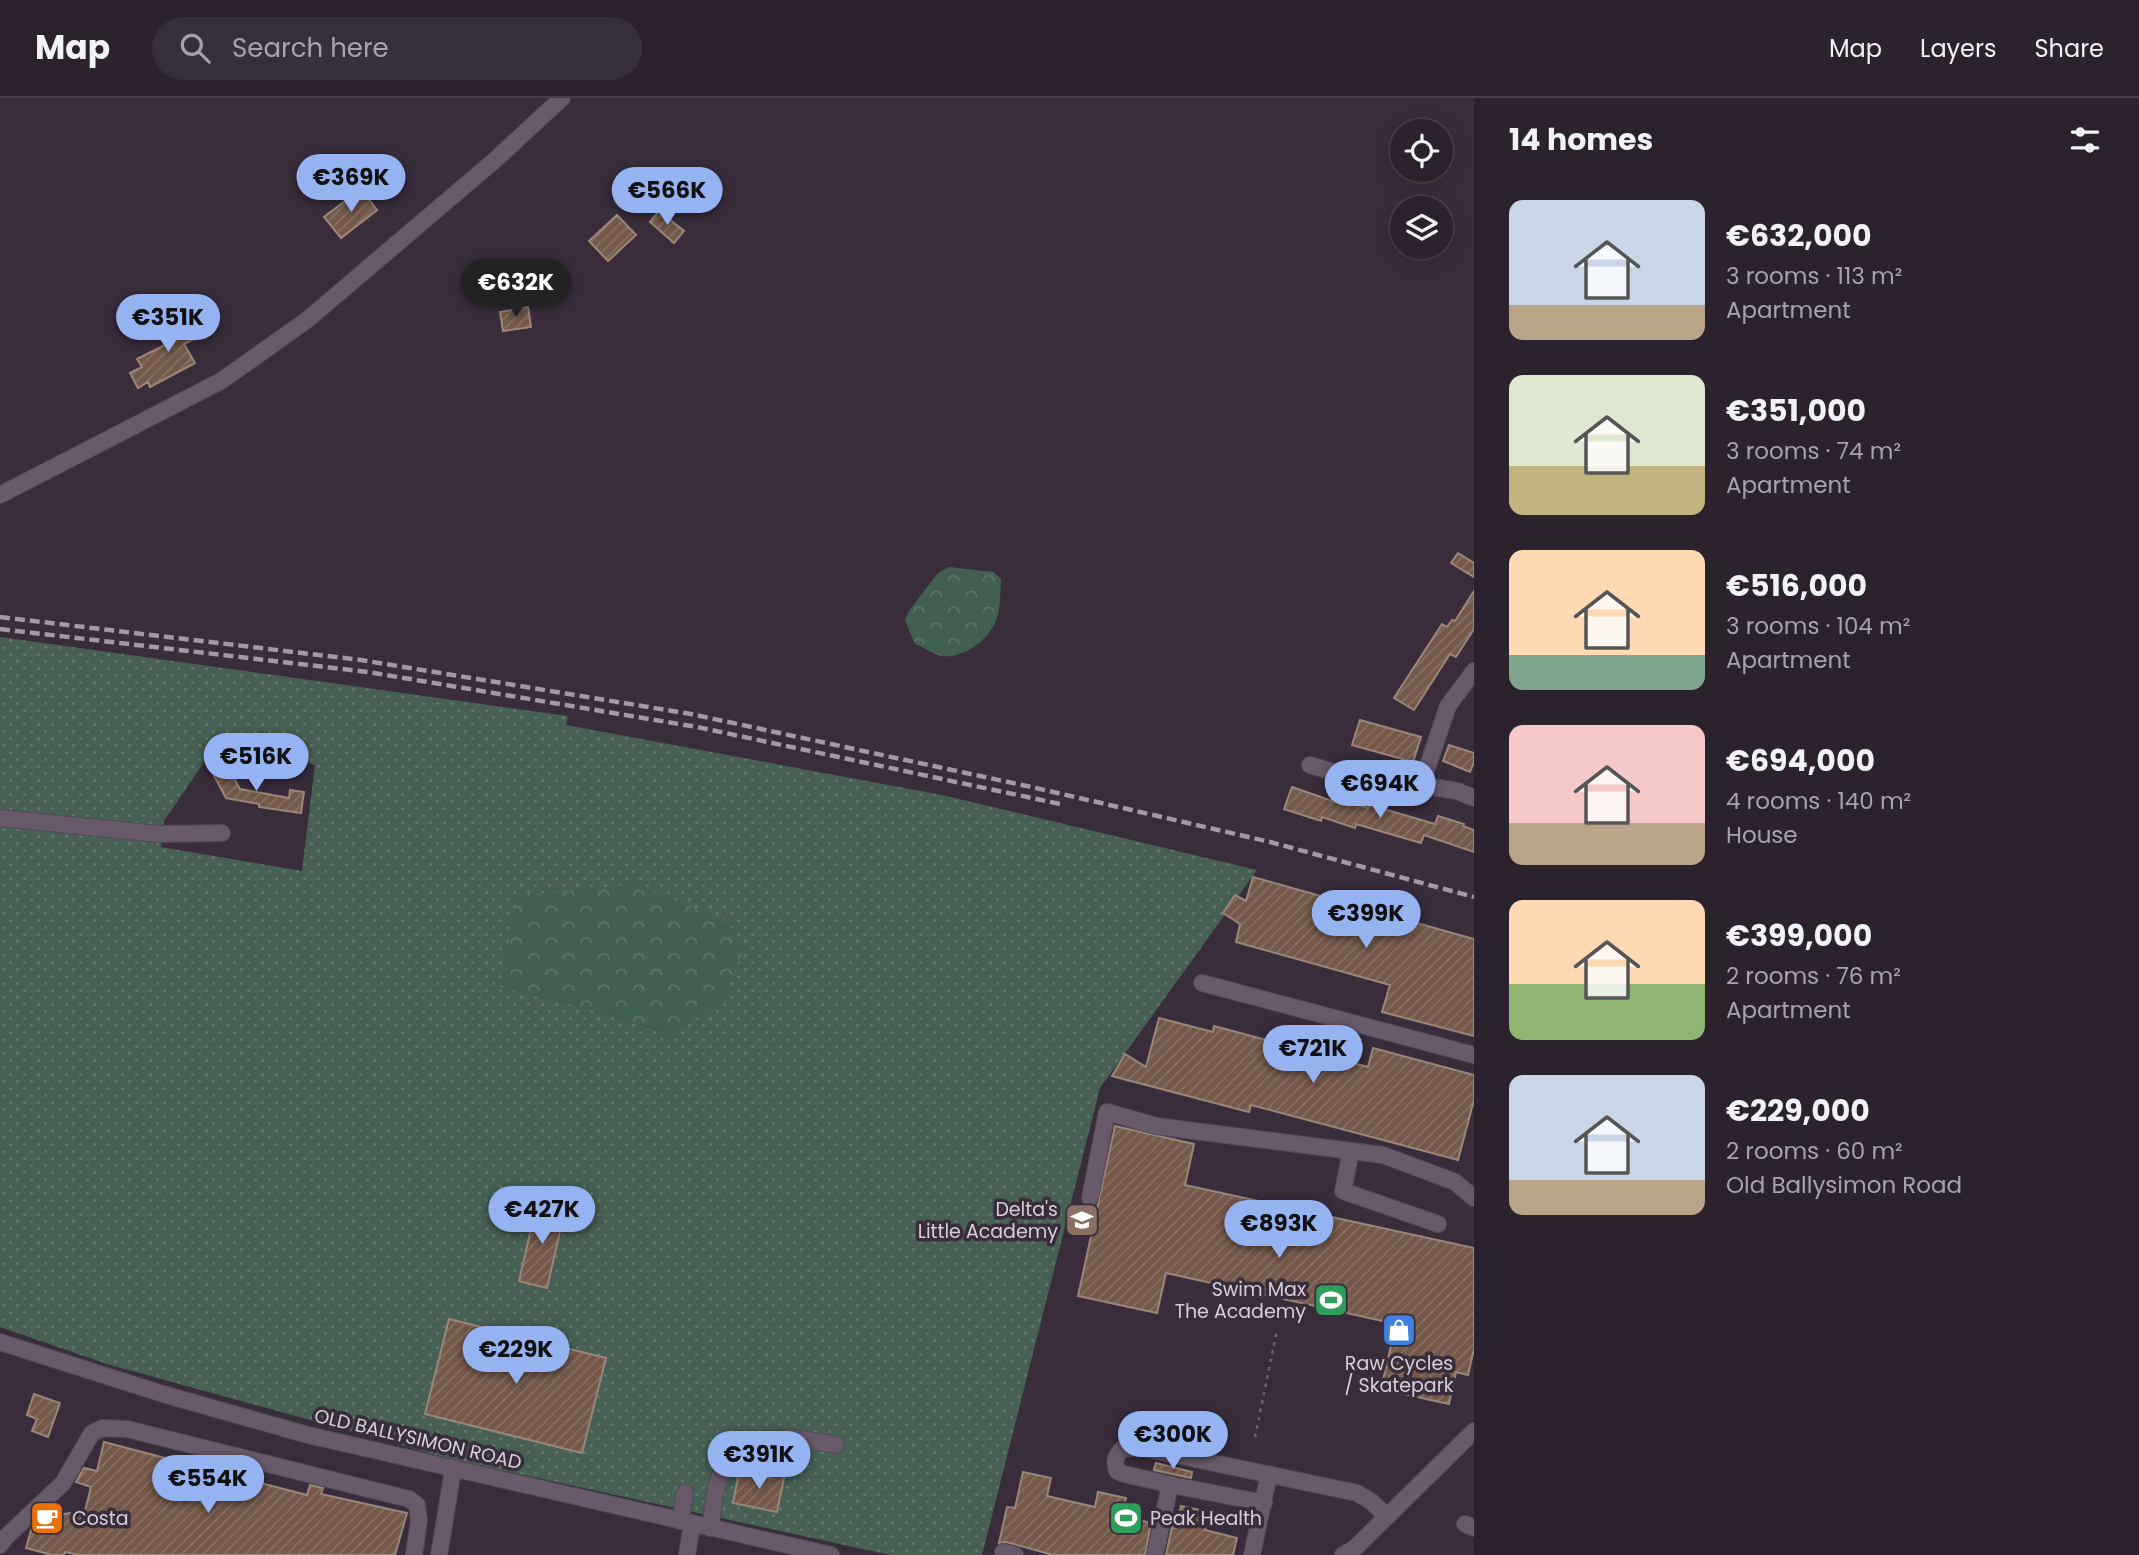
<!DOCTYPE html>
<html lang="en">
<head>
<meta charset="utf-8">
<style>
	:root { --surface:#2b222d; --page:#372f39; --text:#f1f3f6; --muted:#a6a4aa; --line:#473f49; --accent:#95b2f1 }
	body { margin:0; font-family:Poppins,sans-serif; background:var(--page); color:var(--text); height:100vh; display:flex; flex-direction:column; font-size:26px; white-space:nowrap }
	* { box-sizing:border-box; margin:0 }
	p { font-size:23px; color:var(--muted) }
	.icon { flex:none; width:38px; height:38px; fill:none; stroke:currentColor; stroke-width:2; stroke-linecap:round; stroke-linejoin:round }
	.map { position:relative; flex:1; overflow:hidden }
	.panel { display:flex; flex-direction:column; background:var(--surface); width:665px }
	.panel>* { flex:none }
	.buttons { position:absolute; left:1390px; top:21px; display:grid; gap:14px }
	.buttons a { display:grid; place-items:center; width:63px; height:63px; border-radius:50%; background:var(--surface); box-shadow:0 4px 18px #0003,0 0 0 2px var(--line); font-size:35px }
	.price { position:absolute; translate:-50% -60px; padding:0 16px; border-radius:24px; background:var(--accent); color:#111; font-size:23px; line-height:46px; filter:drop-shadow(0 2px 4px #0008) }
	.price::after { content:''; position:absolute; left:50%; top:42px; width:21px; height:16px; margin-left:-10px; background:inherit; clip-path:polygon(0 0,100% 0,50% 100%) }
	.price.selected { background:#222; color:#fff }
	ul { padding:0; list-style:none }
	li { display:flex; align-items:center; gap:21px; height:175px; padding:0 35px }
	li span { display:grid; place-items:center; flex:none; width:196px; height:140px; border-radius:14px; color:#555 }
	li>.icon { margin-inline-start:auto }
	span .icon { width:84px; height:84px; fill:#fffc; stroke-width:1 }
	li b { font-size:30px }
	h2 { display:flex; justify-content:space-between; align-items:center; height:84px; padding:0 35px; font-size:30px }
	header { display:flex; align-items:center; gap:42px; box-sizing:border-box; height:98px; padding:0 35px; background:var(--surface); border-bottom:2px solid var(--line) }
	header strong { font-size:33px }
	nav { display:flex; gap:38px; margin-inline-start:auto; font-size:24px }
	.search { width:490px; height:63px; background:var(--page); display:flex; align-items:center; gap:18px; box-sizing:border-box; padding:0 24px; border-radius:38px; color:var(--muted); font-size:26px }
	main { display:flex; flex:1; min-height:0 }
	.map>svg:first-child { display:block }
	.grass { fill:url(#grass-dots); fill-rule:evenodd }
	.forest { fill:url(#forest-crowns) }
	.building { fill:url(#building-hatch); stroke:#9b867a; stroke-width:2 }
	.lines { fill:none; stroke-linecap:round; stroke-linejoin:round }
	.minor-casing { stroke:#534956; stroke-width:18 }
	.path { stroke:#6c616e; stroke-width:2.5; stroke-dasharray:3.5 5; stroke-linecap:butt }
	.minor { stroke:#685a6b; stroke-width:16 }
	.rail { stroke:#a299a5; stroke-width:4.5; stroke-dasharray:10 5; stroke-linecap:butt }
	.labels { text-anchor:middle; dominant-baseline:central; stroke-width:7; stroke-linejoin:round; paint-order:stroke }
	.poi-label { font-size:19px; fill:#d6ced8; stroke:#392d3c; text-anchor:end }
	.street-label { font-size:19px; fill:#d6ced8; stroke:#392d3c }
</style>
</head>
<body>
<header>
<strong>Map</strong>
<div class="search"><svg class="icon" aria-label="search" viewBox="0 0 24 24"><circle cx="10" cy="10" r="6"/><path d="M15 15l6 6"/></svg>Search here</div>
<nav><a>Map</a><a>Layers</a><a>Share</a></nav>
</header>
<main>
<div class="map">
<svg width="1474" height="1457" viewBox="0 0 1474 1457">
	<defs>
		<pattern id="grass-dots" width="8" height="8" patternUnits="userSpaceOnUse" patternTransform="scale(1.75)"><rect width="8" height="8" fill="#476054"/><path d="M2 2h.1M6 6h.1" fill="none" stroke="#61766c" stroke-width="1.8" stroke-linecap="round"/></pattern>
		<pattern id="forest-crowns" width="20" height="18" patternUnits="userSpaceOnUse" patternTransform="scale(1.75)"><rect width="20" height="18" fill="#416052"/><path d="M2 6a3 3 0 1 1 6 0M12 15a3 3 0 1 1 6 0" fill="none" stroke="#5c766a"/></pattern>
		<pattern id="building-hatch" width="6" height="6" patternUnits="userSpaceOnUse" patternTransform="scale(1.75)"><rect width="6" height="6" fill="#745848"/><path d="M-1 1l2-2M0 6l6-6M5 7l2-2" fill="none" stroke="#876f62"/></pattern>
	</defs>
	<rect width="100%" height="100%" fill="#392d3c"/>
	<path class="grass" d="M0,539L568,618L566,627L942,697L1257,772L1100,990L982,1457H890L451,1361L107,1266L0,1229ZM223,636L315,667L302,773L161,749L164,723ZM519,798L670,936L594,912L501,889Z"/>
	<path class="forest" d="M949,469L993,474L1001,481C1000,494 1001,513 995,525C986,544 962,561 941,558C933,556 923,549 915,546L905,522L909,513L938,475Z
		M635,786L728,824L743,852L721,904L670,936L594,912L500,889L518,798Z"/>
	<path class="building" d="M361,91L377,112L341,140L324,119Z
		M659,113L684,133L674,145L650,124Z
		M617,117L636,137L608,163L589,143Z
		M528,209L531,229L503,233L500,214Z
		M187,215L200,238L184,246L195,265L150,289L148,284L138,290L130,275L142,269L137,261L169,245L161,230Z
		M1458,455L1474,465V479L1451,465Z
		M1474,493V531L1456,559L1450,556L1414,612L1394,600L1442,526L1447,529L1452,522L1455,523Z
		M1360,622L1421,639L1413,664L1352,647Z
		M1449,647L1474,655V664L1470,674L1443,663Z
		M225,664L240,691L289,700L290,692L304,694L301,715L259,709V706L226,700L211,672Z
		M1292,689L1335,704L1337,700L1368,710L1370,707L1435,726L1438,718L1464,726L1463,728L1474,732V754L1424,737L1421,745L1356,726L1355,730L1322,719L1321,723L1284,711Z
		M1253,779L1474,841V938L1382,914L1390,887L1236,844L1240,826L1223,815L1235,797L1246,803Z
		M1159,920L1213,934L1214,928L1368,969L1373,950L1474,977V1002L1458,1062L1251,1007L1249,1014L1112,978L1125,956L1146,969Z
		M1115,1028L1194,1046L1185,1087L1474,1150V1251L1468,1277L1456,1274L1449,1306L1381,1291L1396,1226L1166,1175L1157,1215L1078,1198Z
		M537,1105L565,1112L547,1190L519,1183Z
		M449,1221L606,1260L582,1355L425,1316Z
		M34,1296L60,1305L48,1339L32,1333L37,1321L27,1317Z
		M104,1344L307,1397L310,1387L323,1390L321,1396L407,1415L395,1457H79L65,1454L64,1457H52L26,1450L32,1429L36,1425L39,1426L43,1419L85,1413L91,1389L76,1384L84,1370L97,1373Z
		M1156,1365L1192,1374L1191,1380L1154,1372Z
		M772,1373L785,1375L777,1414L733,1405L739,1374L770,1380Z
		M1023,1374L1051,1380L1047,1398L1095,1409L1098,1394L1126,1400L1122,1418L1151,1425L1145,1457H1053L1006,1444L999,1445L1007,1409L1015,1410Z
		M1181,1408L1209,1414L1205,1432L1237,1440L1233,1457H1166L1172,1429L1176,1430Z"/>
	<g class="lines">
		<g class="minor-casing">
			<path id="minor" d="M0,397L221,283L307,222L495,62L562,0
				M1474,573L1448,608L1423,682L1427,688L1457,693L1474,700
				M1310,667C1343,676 1394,699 1427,688
				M0,720L158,736L222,735
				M1202,885L1474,957
				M1351,1053L1343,1093L1438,1126
				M1090,1100L1107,1014L1156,1028L1383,1057L1455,1084L1474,1100
				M0,1244L163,1296L308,1337L831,1457
				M1264,1405L1177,1388L1124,1376L1117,1373C1114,1364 1115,1359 1121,1352L1138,1349L1357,1395L1372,1404L1387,1419
				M680,1423L685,1395
				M1465,1426L1474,1430
				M710,1430C713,1413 714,1391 721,1375C725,1367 733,1362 741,1357C776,1333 796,1340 836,1347
				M0,1447L5,1440L63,1385L92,1335L103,1330L127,1331L409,1401L417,1407L419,1422L414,1457
				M1003,1454L1015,1457
				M439,1457L453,1372
				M687,1457L692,1426
				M1155,1457L1170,1387
				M1252,1457L1269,1376
				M1343,1457L1355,1450L1474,1333"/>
		</g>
		<path class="path" d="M1255,1339L1277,1232"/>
		<use href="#minor" class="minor"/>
		<path class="rail" d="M0,519L361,562L691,616L1036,690L1270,744L1474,799
			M0,531L368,574L697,629L1060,706"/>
	</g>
	<defs>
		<g id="school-square" transform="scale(1.75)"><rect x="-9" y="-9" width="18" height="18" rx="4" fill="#8d6e63" stroke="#392d3c"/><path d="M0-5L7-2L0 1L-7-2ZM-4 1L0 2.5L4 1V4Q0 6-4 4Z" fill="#fff"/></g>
		<g id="stadium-square" transform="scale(1.75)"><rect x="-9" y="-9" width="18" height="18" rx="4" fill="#2e9e5b" stroke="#392d3c"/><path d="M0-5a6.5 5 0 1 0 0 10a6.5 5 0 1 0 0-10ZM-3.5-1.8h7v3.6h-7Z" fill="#fff"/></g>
		<g id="shop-square" transform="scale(1.75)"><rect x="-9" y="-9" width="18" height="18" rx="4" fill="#3f7fe0" stroke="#392d3c"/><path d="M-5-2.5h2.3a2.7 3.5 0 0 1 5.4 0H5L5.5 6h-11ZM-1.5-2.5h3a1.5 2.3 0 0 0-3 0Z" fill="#fff"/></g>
		<g id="cafe-square" transform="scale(1.75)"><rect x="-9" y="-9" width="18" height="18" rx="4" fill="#e8710a" stroke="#392d3c"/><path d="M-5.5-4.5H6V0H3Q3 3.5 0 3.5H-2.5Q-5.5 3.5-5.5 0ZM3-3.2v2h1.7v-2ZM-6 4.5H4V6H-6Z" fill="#fff"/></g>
	</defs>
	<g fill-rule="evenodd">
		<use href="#school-square" x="1082" y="1122"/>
		<use href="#stadium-square" x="1331" y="1202"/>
		<use href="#shop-square" x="1399" y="1232"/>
		<use href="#cafe-square" x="47" y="1420"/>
		<use href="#stadium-square" x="1126" y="1420"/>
	</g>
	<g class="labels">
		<g class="poi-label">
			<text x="1058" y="1111">Delta's<tspan x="1058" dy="22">Little Academy</tspan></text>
			<text x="1306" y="1191">Swim Max<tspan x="1306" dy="22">The Academy</tspan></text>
			<text x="1399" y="1265" text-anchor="middle">Raw Cycles<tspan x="1399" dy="22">/ Skatepark</tspan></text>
			<text x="72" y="1420" text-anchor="start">Costa</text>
			<text x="1150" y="1420" text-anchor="start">Peak Health</text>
		</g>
		<g class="street-label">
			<text transform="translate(418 1341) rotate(13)">OLD BALLYSIMON ROAD</text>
		</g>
	</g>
</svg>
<div class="buttons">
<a><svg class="icon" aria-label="locate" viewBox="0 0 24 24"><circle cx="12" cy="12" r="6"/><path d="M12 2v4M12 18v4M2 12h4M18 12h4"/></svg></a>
<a><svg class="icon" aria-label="layers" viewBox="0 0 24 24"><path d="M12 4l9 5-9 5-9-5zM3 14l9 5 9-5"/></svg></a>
</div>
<b class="price" style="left:351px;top:116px">€369K</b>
<b class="price" style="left:667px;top:129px">€566K</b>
<b class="price selected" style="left:516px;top:221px">€632K</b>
<b class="price" style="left:168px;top:256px">€351K</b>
<b class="price" style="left:256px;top:695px">€516K</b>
<b class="price" style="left:1380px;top:722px">€694K</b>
<b class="price" style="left:1366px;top:852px">€399K</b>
<b class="price" style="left:1313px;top:987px">€721K</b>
<b class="price" style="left:542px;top:1148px">€427K</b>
<b class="price" style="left:1279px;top:1162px">€893K</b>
<b class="price" style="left:516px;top:1288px">€229K</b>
<b class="price" style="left:1173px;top:1373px">€300K</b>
<b class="price" style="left:759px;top:1393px">€391K</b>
<b class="price" style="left:208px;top:1417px">€554K</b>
</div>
<section class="panel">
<h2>14 homes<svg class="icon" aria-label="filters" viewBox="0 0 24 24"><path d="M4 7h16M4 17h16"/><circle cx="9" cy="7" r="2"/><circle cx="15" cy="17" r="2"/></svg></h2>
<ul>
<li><span style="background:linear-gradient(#c9d6e8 75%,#b9a48a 0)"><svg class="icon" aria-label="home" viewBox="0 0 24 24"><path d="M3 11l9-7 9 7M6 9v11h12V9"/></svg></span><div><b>€632,000</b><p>3 rooms · 113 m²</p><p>Apartment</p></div></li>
<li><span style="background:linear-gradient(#dfe7d0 65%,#c2b280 0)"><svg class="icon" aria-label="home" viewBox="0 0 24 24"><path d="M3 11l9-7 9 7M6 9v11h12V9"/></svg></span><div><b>€351,000</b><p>3 rooms · 74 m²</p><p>Apartment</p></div></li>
<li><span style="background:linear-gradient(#ffd9b3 75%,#7fa58c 0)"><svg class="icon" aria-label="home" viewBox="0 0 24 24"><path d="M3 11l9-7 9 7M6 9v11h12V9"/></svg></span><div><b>€516,000</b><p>3 rooms · 104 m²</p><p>Apartment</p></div></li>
<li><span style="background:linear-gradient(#f6c9c9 70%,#b9a48a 0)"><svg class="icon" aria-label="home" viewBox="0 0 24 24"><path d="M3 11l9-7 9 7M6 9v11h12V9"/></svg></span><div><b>€694,000</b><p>4 rooms · 140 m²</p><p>House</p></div></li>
<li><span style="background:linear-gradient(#ffd9b3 60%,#8fb573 0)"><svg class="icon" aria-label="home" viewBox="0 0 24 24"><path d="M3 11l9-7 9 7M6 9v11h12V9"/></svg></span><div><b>€399,000</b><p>2 rooms · 76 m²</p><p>Apartment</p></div></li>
<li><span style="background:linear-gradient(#c9d6e8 75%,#b9a48a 0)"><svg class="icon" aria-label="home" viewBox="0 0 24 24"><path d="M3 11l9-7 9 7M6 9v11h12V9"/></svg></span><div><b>€229,000</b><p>2 rooms · 60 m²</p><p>Old Ballysimon Road</p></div></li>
</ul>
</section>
</main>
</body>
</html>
